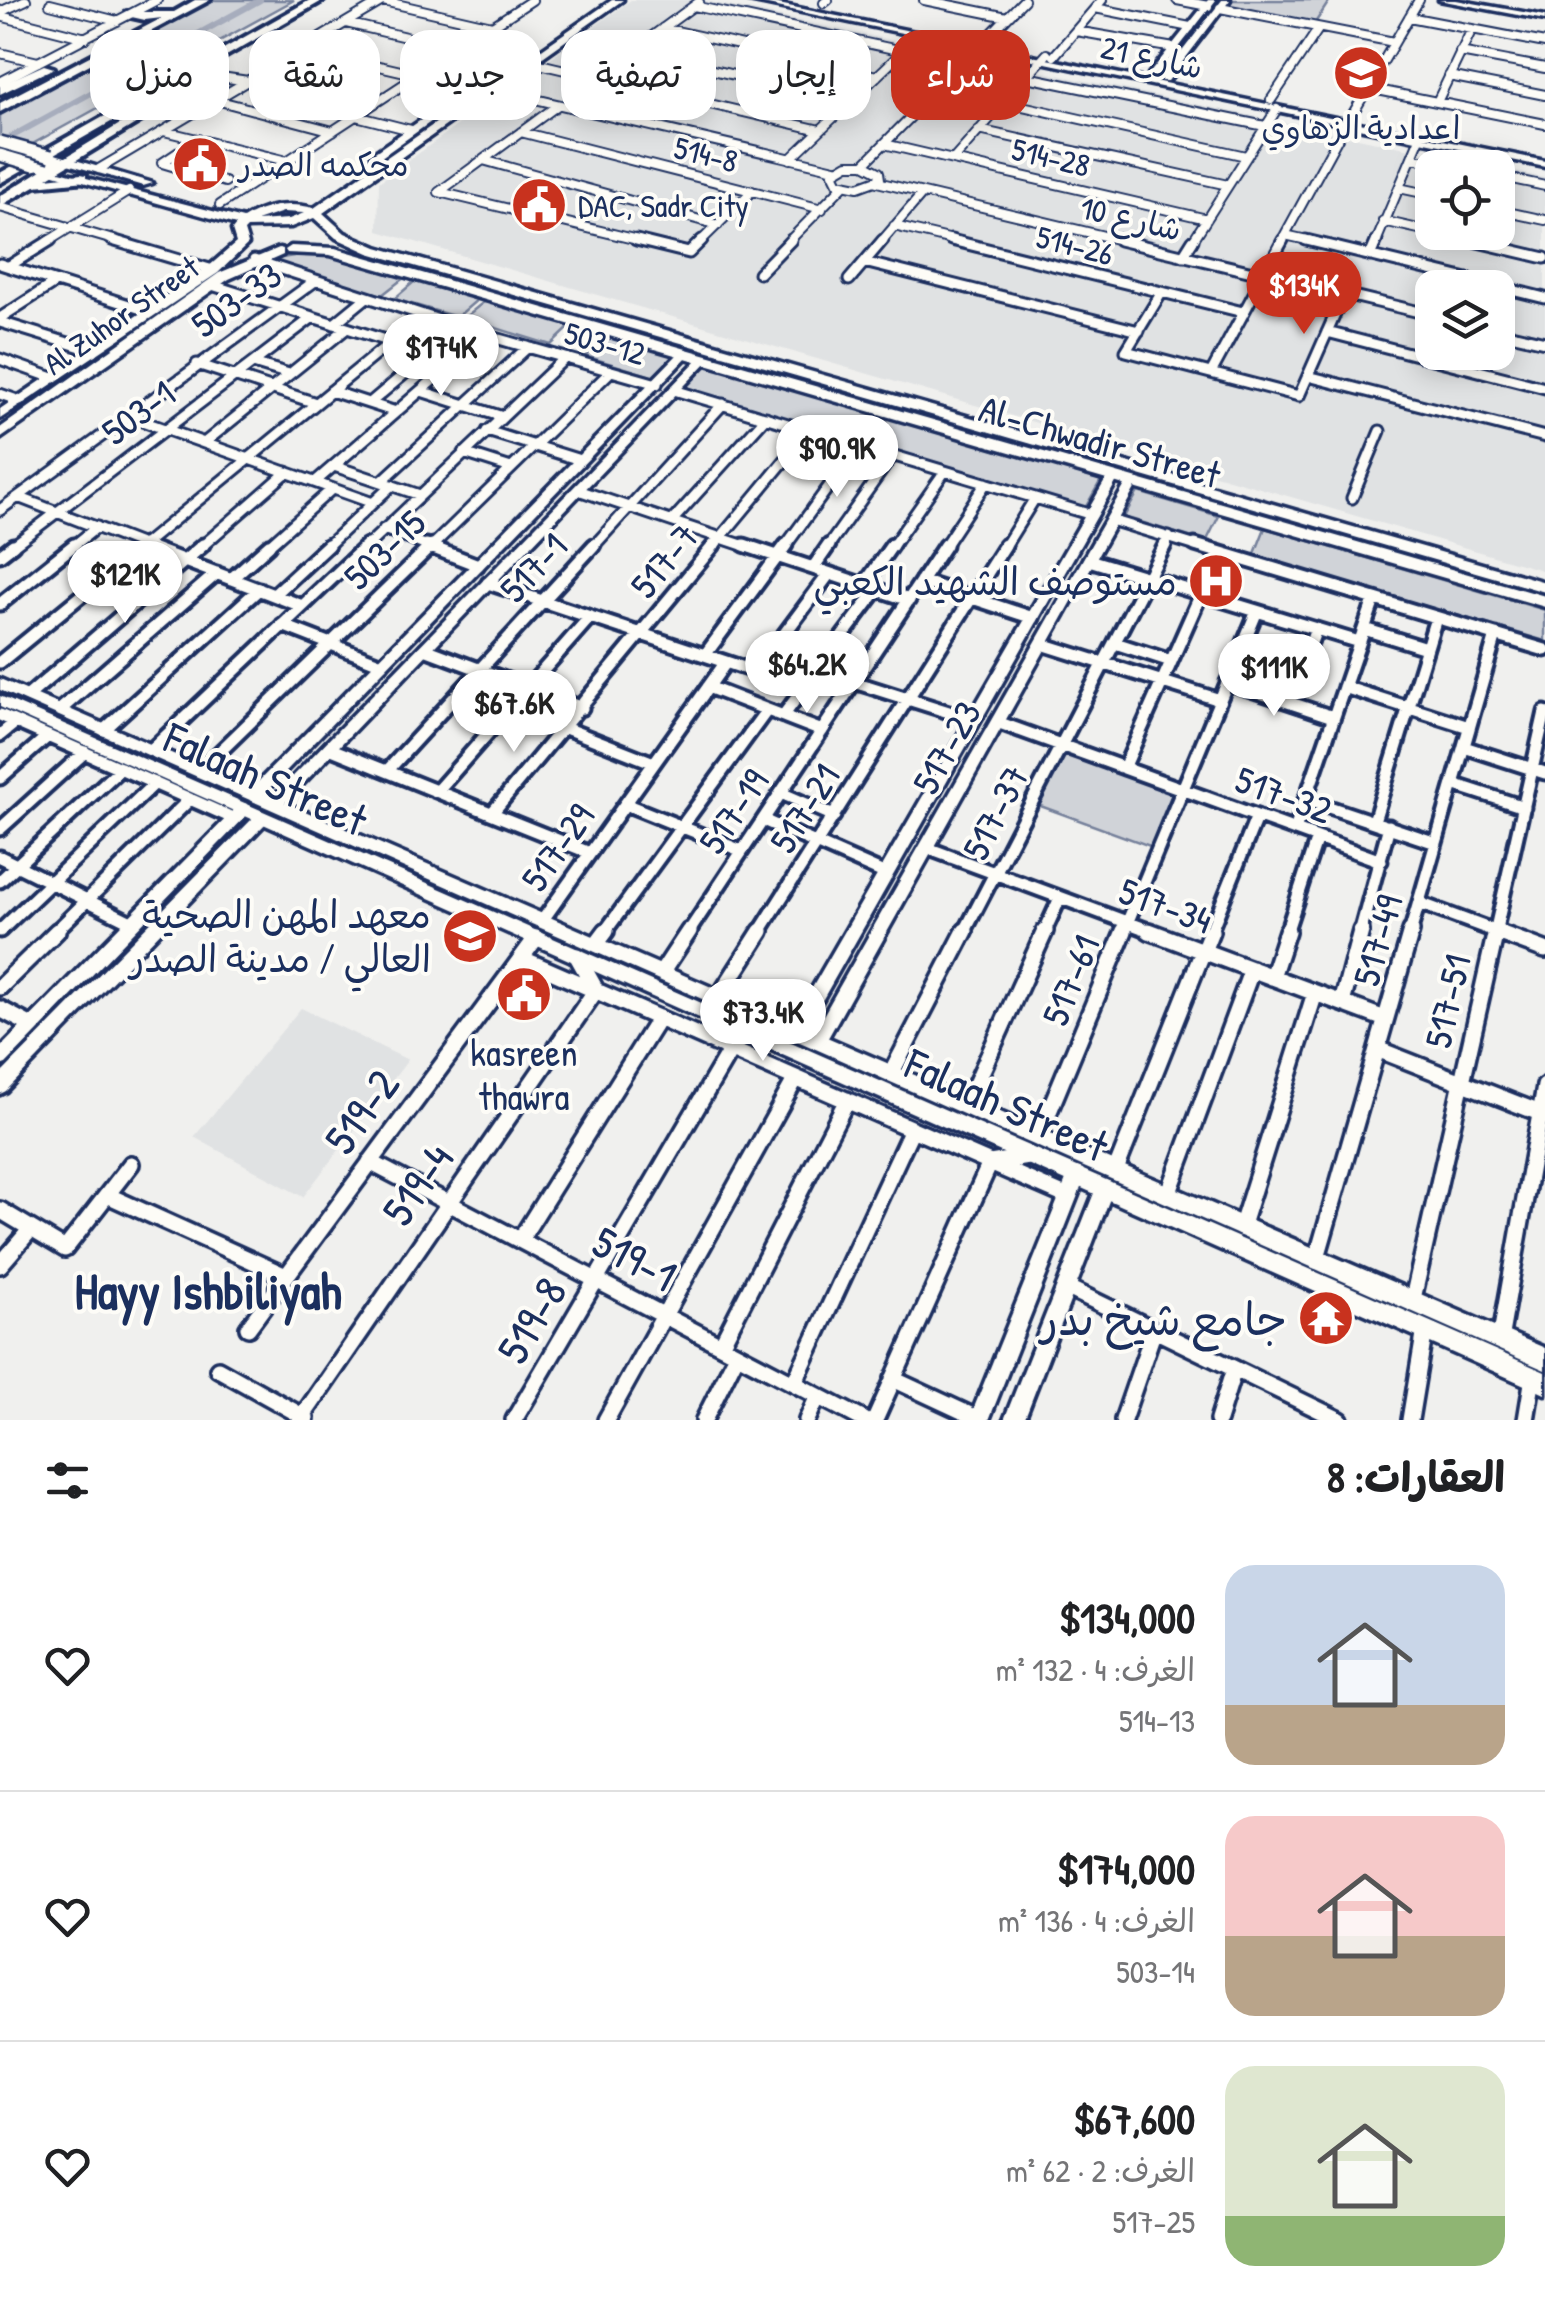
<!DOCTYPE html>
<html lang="ar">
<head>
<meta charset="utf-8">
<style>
	:root { --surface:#fff; --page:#f6f6f6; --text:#202124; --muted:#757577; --line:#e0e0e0; --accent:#c8321e }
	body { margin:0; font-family:"Patrick Hand","Playpen Sans Arabic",sans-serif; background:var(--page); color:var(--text); direction:rtl; height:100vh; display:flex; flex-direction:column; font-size:38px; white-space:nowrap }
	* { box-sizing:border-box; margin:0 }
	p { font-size:32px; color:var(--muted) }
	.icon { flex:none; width:55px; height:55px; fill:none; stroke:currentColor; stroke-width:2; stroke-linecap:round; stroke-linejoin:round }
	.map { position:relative; height:1420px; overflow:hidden; direction:ltr }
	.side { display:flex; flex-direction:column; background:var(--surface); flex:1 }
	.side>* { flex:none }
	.banner { position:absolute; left:30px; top:30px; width:1000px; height:90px; direction:rtl; display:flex; gap:20px }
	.controls { position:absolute; left:1415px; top:150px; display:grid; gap:20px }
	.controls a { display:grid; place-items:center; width:100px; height:100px; border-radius:20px; background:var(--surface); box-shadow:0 5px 25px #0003; font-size:50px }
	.price { position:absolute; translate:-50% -85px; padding:0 22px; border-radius:35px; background:#fff; color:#222; font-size:32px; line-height:65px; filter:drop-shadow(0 2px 5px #0008) }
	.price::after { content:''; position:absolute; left:50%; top:60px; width:30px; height:22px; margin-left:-15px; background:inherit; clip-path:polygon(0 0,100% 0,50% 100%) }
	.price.active { background:var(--accent); color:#fff }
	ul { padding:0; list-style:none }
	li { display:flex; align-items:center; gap:30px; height:250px; padding:0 40px }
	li+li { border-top:2px solid var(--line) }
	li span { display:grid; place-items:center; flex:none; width:280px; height:200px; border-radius:30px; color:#555 }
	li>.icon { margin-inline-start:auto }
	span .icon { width:120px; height:120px; fill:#fffc; stroke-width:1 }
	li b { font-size:42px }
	h2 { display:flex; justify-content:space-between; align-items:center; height:120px; padding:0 40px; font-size:42px }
	.chip { padding:0 35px; border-radius:30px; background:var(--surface); box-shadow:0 5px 25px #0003; font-size:35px; line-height:90px }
	.chip.active { background:var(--accent); color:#fff }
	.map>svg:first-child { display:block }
	.built { fill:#e0e2e3; fill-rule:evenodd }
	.green { fill:#d0d3d8; stroke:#76819b; stroke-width:2.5 }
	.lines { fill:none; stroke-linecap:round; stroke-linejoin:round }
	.canal { stroke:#a7adbd; stroke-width:6 }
	.minor-far3-casing { stroke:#1b2f5e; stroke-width:12 }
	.minor-far2-casing { stroke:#1b2f5e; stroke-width:15 }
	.minor-far1-casing { stroke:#1b2f5e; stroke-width:19 }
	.minor-casing { stroke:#1b2f5e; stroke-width:22 }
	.tertiary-casing { stroke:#1b2f5e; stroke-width:7 }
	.secondary-casing { stroke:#1b2f5e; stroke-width:7 }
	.primary-casing { stroke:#1b2f5e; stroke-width:7 }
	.motorway-casing { stroke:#1b2f5e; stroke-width:8 }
	.minor-far3 { stroke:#fdfcf7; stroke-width:8 }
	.minor-far2 { stroke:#fdfcf7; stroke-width:9 }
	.minor-far1 { stroke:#fdfcf7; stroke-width:11 }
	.minor { stroke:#fdfcf7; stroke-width:15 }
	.tertiary { fill:#fdfcf7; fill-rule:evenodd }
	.secondary { fill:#fdfcf7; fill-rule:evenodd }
	.primary { fill:#fdfcf7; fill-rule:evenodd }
	.motorway { fill:#fdfcf7; fill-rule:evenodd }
	.primary-bridge-casing { stroke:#1b2f5e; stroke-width:16; stroke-linecap:butt }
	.primary-bridge { stroke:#fdfcf7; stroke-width:11 }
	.labels { text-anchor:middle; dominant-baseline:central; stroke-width:8; stroke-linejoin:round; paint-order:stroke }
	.far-street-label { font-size:32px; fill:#1b2f5e; stroke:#fdfcf7 }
	.far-poi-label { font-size:32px; fill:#1b2f5e; stroke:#fdfcf7; text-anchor:start }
	.street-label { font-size:38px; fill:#1b2f5e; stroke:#fdfcf7 }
	.poi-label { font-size:38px; fill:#1b2f5e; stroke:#fdfcf7; text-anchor:end }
	.near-street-label { font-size:45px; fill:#1b2f5e; stroke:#fdfcf7 }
	.near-poi-label { font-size:45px; fill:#1b2f5e; stroke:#fdfcf7; text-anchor:end }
	.near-quarter-label { font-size:50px; font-weight:bold; fill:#1b2f5e; stroke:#fdfcf7 }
</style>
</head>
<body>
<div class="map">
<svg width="1545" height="1420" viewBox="0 0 1545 1420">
	<rect width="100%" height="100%" fill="#f0f0ee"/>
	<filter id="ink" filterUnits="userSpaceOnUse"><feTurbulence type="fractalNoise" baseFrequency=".01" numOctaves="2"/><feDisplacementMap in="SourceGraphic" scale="20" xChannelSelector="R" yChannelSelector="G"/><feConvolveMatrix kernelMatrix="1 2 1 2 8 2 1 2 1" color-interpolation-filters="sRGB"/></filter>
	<g filter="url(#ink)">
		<path class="built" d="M631,0H701L1496,167L1432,168V232H1498V168L1545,178V571L378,231L379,182ZM1432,288H1498V352H1432Z
			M301,1008L408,1060L303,1197L194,1137Z"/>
		<path class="green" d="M197,0H294L27,147L0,139V103Z
			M1228,0H1330L1315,23L1319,28L1222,7Z
			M305,254L334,255L405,277L382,295L265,261Z
			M415,281L478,299L457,317L394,299Z
			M485,301L571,326L551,345L464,318Z
			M606,336L675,356L655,377L585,356Z
			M705,364L1101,480L1085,508L683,387Z
			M1138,492L1219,516L1206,542L1124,517Z
			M1265,528L1545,610V641L1254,556Z
			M1062,746L1184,790L1158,849L1035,804Z"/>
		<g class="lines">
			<path class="canal" d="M0,143L260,0"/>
			<g class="minor-far3-casing">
				<path id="minor-far3" d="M924,0L1007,17
					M1177,0L1208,6
					M383,1L492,26
					M824,3L828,0
					M50,4L117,21
					M694,6L903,51
					M1095,8L1190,27
					M1220,8L1394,42
					M0,12L26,0
					M0,16L86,38
					M1409,17L1545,43
					M346,23L457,49
					M663,28L877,76
					M1076,31L1174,48
					M474,38L529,50
					M984,41L1024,0
					M632,51L849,102
					M1460,52L1545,68
					M0,53L38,62
					M1054,56L1102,0
					M531,62L820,130
					M260,74L375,103
					M1449,76L1545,95
					M596,77L699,2
					M1027,77L1265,126
					M0,82L157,0
					M192,84L221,77L248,81
					M307,86L349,59L418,75
					M1368,88L1545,124
					M492,89L835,169
					M216,100L333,131
					M1271,100L1319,28
					M1004,102L1246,156
					M1437,102L1472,29
					M356,116L411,130
					M1351,117L1419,0
					M979,130L1228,185
					M164,131L287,161
					M521,132L822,209
					M198,139L162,163L225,182
					M884,144L1207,219
					M1412,158L1458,168
					M790,159L920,35
					M483,160L718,225
					M953,160L1047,54
					M848,164H864L879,172L880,179L858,187L838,183L833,173Z
					M864,164L979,48
					M99,169L384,0
					M1498,176L1545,186
					M877,182L1129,242
					M1399,188L1432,195
					M439,192L646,242
					M439,192L558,105
					M220,205L532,0
					M0,207L120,242
					M1498,210L1545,220
					M1383,221L1432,232
					M894,226L961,242
					M1435,232L1479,242
					M1285,235L1316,242
					M47,242L129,191
					M700,242L752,191
					M788,242L844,185
					M881,242L923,193
					M1192,242L1277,109
					M1281,242L1346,123
					M1376,242L1420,138"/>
			</g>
			<g class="minor-far2-casing">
				<path id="minor-far2" d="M112,240L213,270
					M636,240L689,253L702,240
					M951,240L1243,312
					M1119,240L1432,315
					M1306,240L1545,298
					M1469,240L1545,258
					M1183,256L1193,240
					M1370,256L1377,240
					M254,260L485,335L657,384
					M864,262L1139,331
					M0,264L151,312
					M9,266L51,240
					M759,273L791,240
					M849,280L883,240
					M212,285L454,362
					M1162,292L1126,351L1299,396L1344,294
					M0,318L56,282
					M0,322L94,351
					M334,324L367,297
					M1498,331L1545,342
					M1327,332L1545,388
					M0,359L53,378
					M253,363L289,374
					M197,364L316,403
					M1211,373L1283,240
					M1308,376L1545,437
					M674,390L1092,515
					M331,391L396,412
					M421,391L503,417
					M0,394L20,401
					M370,403L428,354
					M128,416L373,503
					M487,431L580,460
					M204,443L347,328
					M464,453L511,468
					M334,466L420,495
					M315,482L485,335
					M381,482L528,347
					M578,490L751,548
					M18,497L150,548
					M1352,498L1380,431
					M0,510L315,281
					M1111,520L1203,548
					M672,521L766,417
					M384,529L432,548
					M10,548L313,317
					M71,548L97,527
					M140,548L391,342
					M200,548L287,472
					M266,548L332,489
					M325,548L392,485
					M365,548L565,358
					M430,548L611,371
					M592,548L723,404
					M712,548L810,430
					M784,548L859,445
					M827,548L893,455
					M891,548L945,471
					M943,548L986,483
					M1004,548L1035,498
					M1164,548L1169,537"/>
			</g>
			<g class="minor-far1-casing">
				<path id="minor-far1" d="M143,545L302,606
					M426,545L478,565
					M744,545L909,600
					M1195,545L1545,650
					M0,555L13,545
					M1089,560L1359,642
					M813,568L829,545
					M231,579L269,545
					M921,581L1033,618
					M488,583L804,688
					M864,585L892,545
					M274,595L328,545
					M0,604L74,545
					M282,625L382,664
					M1364,629L1426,648
					M1115,643L1171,661
					M1042,644L1220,700
					M425,649L582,708
					M705,655L786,545
					M0,662L143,545
					M756,672L829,574
					M854,682L974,720
					M1227,682L1333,717
					M708,687L822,731
					M1344,687L1469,727
					M28,696L203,545
					M1289,702L1316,629
					M60,710L217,573
					M0,715L235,819
					M783,716L877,590
					M997,722L1381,861
					M565,728L654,763
					M104,730L259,589
					M0,735L16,722
					M1464,747L1545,773
					M329,748L590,853
					M151,750L367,545
					M1124,768L1201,594
					M200,771L432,545
					M387,771L594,545
					M0,778L48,736
					M1453,784L1524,807
					M437,791L590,617
					M781,793L834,816
					M1305,799L1436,843
					M625,804L742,851
					M492,813L714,545
					M763,820L886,874
					M1374,821L1436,618
					M0,829L85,752
					M1295,830L1374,600
					M927,848L1156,933
					M0,857L133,923
					M0,881L121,768
					M1419,903L1500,933
					M542,921L726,662
					M0,931L155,783
					M54,933L190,799
					M604,933L767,710
					M688,933L945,545
					M759,933L1005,545
					M964,933L1165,545
					M1044,933L1060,898
					M1123,933L1257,611
					M1210,933L1257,816
					M1286,933L1317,838
					M1360,933L1389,826
					M1410,933L1496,635
					M1495,933L1545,712"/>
			</g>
			<g class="minor-casing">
				<path id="minor" d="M1149,931L1385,1019
					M1494,931L1545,950
					M597,943L606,931
					M521,958L1068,1197
					M662,972L689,931
					M1272,977L1287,931
					M0,987L57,931
					M719,997L761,931
					M1342,1003L1361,931
					M0,1009L32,1026
					M1377,1049L1545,1115
					M892,1072L965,931
					M966,1106L1045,931
					M1038,1138L1124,931
					M370,1162L864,1420
					M1115,1172L1211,931
					M107,1195L286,1276
					M1168,1195L1252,969
					M0,1210L65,1249L131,1164
					M1241,1228L1315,993
					M520,1240L659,1018
					M1316,1261L1411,931
					M0,1265L31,1229
					M1066,1287L1340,1420
					M1412,1303L1496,931
					M248,1328L536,938
					M1500,1340L1545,1086
					M721,1345L847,1100
					M218,1369L306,1418
					M893,1379L979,1419
					M794,1383L912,1129
					M300,1420L596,990L577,956
					M514,1420L731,1049
					M606,1420L796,1078
					M704,1420L737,1354
					M807,1420L818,1396
					M875,1420L990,1163L1028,1157
					M1123,1420L1154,1330
					M1218,1420L1234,1369
					M1410,1420L1425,1329
					M1526,1420L1533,1377"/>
			</g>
			<g class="tertiary-casing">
				<path id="tertiary" d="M744,0H759L1545,161V167Z
					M1208,0H1216L1155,78H1149V74Z
					M1222,0H1230L1168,81H1162V77Z
					M1439,0H1456L1545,16V20Z
					M684,351L688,352V356L259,799H249L247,795L249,791L680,352Z
					M704,356L708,357V361L280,808H270L268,804L270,800L700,357Z
					M1112,475L1118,479L802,1036L796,1038L790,1036L788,1031L790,1026L1106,479Z
					M1131,481L1137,485L824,1045L818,1047L812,1045L810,1040L812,1035L1125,485Z
					M244,803L249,805L251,809L249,813L6,1064L0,1066V1048L239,805Z
					M262,812L267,814L269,818L267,822L6,1091L0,1094V1075L257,814Z
					M1077,1167L1083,1169L1086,1175L989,1420H969L1068,1175L1071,1169Z
					M1105,1180L1111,1182L1114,1188L1024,1420H1004L1096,1188L1099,1182Z"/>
			</g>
			<g class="secondary-casing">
				<path id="secondary" d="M0,679L1545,1348V1370L0,690Z
					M0,696L1545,1372V1394L0,707Z"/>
			</g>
			<g class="primary-casing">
				<path id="primary" d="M612,0H623L323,213L345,233L377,247L1545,582V592L369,253L336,238L314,218L291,227L247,228L244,231L248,244L218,273L0,419V409L208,267L236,243L232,230L236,225L33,168V164L243,219C265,205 289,202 314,208ZM283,212L304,213L289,219L256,221Z
					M461,92L470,94L380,158H372V154Z
					M47,154H55L153,183L143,186L47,158Z
					M291,246L335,248L1545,596V607L330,255L287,253L285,250Z
					M279,248L283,249V255L229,279L0,439V428L219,273Z"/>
			</g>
			<g class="motorway-casing">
				<path id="motorway" d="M195,0H210L0,112V103L162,18L145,20L127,16V12H174Z
					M310,0H324L55,154L43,151Z
					M44,65L54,68L0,94V85Z
					M164,97L170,101L168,104L47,178L81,174L86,175V181L35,186L0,206V196L45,168H29V162L66,157Z
					M16,164L28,167L0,183V173Z"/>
			</g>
			<use href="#minor-far3" class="minor-far3"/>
			<use href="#minor-far2" class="minor-far2"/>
			<use href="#minor-far1" class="minor-far1"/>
			<use href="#minor" class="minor"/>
			<use href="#tertiary" class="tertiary"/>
			<use href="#secondary" class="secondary"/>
			<use href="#primary" class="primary"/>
			<use href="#motorway" class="motorway"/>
			<g class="primary-bridge-casing">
				<path id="primary-bridge" d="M0,142L51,156
					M0,155L34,165"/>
			</g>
			<use href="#primary-bridge" class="primary-bridge"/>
		</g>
	</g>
	<defs>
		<g id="school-disc" transform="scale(2.875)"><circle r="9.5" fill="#c8321e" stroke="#fdfcf7"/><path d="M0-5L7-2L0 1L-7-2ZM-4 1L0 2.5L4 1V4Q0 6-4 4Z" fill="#fff"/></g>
		<g id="civic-disc" transform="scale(2.875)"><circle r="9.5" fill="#c8321e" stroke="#fdfcf7"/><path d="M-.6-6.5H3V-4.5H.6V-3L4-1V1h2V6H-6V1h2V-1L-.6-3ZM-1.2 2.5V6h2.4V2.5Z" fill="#fff"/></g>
		<g id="hospital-disc" transform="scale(2.875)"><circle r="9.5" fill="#c8321e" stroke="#fdfcf7"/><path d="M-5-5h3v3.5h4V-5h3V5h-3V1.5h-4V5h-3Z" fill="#fff"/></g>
		<g id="university-disc" transform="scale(2.875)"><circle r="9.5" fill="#c8321e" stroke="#fdfcf7"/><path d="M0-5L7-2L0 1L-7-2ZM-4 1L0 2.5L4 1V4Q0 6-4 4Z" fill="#fff"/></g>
		<g id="temple-disc" transform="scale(2.875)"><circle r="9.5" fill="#c8321e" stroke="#fdfcf7"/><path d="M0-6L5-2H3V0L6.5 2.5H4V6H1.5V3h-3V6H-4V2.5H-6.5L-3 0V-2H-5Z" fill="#fff"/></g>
	</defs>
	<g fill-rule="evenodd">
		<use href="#school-disc" x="1361" y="73"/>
		<use href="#civic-disc" x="200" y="164"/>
		<use href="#civic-disc" x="539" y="205"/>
		<use href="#hospital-disc" x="1216" y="581"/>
		<use href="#university-disc" x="470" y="936"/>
		<use href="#civic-disc" x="524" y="994"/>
		<use href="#temple-disc" x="1326" y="1318"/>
	</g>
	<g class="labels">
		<g class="far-street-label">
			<text transform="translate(1152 57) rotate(12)">شارع 21</text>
			<text transform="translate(706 154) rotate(14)">514-8</text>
			<text transform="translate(1051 157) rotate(13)">514-28</text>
			<text transform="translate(1131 218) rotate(13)">شارع 10</text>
			<text transform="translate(1075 245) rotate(14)">514-26</text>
			<text transform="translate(121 315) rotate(-35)">Al Zuhor Street</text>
			<text transform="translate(605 343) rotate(16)">503-12</text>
		</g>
		<g class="far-poi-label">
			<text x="1361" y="127" text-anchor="middle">اعدادية الزهاوي</text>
			<text x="239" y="164">محكمه الصدر</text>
			<text x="578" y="205">DAC, Sadr City</text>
		</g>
		<g class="street-label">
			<text transform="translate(236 299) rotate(-36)">503-33</text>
			<text transform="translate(138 412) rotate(-37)">503-1</text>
			<text transform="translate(1100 441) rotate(16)">Al-Chwadir Street</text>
			<text transform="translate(384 549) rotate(-44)">503-15</text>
			<text transform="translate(664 560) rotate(-51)">517-7</text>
			<text transform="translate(533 567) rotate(-47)">517-1</text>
			<text transform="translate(946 747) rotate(-61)">517-23</text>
			<text transform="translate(1284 794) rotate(20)">517-32</text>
			<text transform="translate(804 808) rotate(-58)">517-21</text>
			<text transform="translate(733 811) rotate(-56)">517-19</text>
			<text transform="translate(995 812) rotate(-63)">517-37</text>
			<text transform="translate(557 847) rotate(-55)">517-29</text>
			<text transform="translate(1166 905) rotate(20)">517-34</text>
			<text transform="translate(1377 940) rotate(-74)">517-49</text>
			<text transform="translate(1070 980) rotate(-68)">517-61</text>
			<text transform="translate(1447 1001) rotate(-77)">517-51</text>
		</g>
		<g class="poi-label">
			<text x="1177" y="581">مستوصف الشهيد الكعبي</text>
			<text x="431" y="914">معهد المهن الصحية<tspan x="431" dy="44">العالي / مدينة الصدر</tspan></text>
			<text x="524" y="1052" text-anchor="middle">kasreen<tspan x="524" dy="44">thawra</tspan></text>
		</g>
		<g class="near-street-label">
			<text transform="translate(266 778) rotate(24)">Falaah Street</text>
			<text transform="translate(1007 1104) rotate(24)">Falaah Street</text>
			<text transform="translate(361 1111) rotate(-54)">519-2</text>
			<text transform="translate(417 1184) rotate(-55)">519-4</text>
			<text transform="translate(635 1258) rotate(28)">519-1</text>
			<text transform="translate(531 1320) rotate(-59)">519-8</text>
		</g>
		<g class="near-poi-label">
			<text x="1287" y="1318">جامع شيخ بدر</text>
		</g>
		<g class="near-quarter-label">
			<text x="208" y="1291">Hayy Ishbiliyah</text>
		</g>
	</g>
</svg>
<div class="controls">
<a><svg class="icon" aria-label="locate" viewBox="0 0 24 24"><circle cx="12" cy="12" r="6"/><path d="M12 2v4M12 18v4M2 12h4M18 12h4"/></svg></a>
<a><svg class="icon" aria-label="layers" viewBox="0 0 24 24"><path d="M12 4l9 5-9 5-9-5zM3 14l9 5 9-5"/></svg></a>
</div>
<b class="price active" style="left:1304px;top:337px">$134K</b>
<b class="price" style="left:441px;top:399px">$174K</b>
<b class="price" style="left:837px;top:500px">$90.9K</b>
<b class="price" style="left:125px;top:626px">$121K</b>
<b class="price" style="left:807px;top:716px">$64.2K</b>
<b class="price" style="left:1274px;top:719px">$111K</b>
<b class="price" style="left:514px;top:755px">$67.6K</b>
<b class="price" style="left:763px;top:1064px">$73.4K</b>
<div class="banner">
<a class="chip active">شراء</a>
<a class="chip">إيجار</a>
<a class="chip">تصفية</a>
<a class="chip">جديد</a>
<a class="chip">شقة</a>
<a class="chip">منزل</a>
</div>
</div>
<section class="side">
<h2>العقارات: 8<svg class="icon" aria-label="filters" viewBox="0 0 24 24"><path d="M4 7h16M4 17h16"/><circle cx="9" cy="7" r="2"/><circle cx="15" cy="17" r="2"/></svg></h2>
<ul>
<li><span style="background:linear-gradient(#c9d6e8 70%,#b9a48a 0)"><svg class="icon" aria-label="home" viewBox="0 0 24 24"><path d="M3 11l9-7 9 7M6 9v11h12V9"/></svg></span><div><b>$134,000</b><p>الغرف: 4 · 132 m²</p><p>514-13</p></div><svg class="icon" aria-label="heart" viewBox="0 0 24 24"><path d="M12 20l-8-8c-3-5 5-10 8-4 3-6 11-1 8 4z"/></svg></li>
<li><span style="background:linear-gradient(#f6c9c9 60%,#b9a48a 0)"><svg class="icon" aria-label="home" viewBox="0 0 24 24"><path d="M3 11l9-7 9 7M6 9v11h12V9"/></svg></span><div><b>$174,000</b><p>الغرف: 4 · 136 m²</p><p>503-14</p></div><svg class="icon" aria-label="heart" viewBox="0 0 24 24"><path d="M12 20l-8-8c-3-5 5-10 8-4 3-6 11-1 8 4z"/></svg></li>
<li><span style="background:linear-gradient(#dfe7d0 75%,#8fb573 0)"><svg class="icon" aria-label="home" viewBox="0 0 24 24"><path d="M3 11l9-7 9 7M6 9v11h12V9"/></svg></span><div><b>$67,600</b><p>الغرف: 2 · 62 m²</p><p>517-25</p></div><svg class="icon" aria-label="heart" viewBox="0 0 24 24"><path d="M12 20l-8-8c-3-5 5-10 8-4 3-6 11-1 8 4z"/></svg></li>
</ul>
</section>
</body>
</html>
